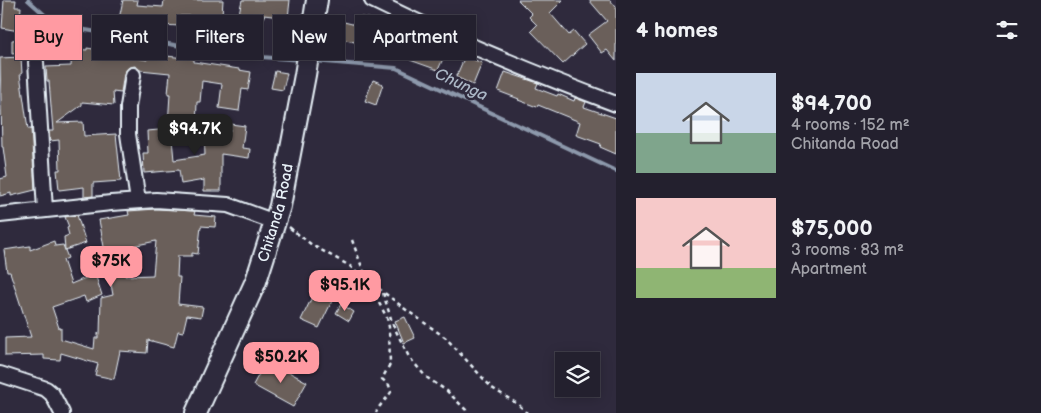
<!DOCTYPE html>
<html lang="en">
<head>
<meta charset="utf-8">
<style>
	:root { --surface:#23202e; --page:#2f2d3a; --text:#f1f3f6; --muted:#a3a3aa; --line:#403e4a; --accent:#ff9aa2 }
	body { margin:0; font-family:"Balsamiq Sans",sans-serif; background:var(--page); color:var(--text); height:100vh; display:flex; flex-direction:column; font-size:19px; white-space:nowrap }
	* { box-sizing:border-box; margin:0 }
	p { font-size:16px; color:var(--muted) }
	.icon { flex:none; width:28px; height:28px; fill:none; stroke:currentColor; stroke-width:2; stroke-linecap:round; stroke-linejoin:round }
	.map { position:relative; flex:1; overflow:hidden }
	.sheet { display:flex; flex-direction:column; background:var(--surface); width:425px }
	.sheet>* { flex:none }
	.banner { position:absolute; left:15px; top:15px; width:475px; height:45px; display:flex; gap:10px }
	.fabs { position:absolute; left:555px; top:352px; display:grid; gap:10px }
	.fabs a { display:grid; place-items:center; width:45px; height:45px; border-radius:0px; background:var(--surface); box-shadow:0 2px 12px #0003,0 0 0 1px var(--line); font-size:25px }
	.price { position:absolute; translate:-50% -42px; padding:0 11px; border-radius:10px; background:var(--accent); color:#111; font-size:16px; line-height:32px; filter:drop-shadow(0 1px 2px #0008) }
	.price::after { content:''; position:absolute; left:50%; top:30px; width:15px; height:11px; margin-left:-8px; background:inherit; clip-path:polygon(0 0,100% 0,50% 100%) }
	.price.active { background:#222; color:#fff }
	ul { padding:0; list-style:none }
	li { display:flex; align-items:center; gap:15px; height:125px; padding:0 20px }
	li span { display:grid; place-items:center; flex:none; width:140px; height:100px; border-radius:0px; color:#555 }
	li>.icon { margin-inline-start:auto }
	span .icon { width:60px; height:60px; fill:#fffc; stroke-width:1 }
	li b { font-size:21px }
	h2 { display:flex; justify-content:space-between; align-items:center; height:60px; padding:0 20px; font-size:21px }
	.chip { padding:0 18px; border-radius:0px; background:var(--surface); box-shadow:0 2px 12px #0003,0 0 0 1px var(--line); font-size:18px; line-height:45px }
	.chip.active { background:var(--accent); color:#111 }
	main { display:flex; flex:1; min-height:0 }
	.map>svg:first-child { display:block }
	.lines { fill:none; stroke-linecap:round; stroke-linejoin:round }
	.stream { stroke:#8d99ac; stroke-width:4 }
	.building { fill:#6b5e5a; stroke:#e8f1f8; fill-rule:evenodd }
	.street-casing { stroke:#e8f1f8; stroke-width:18 }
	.secondary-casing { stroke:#e8f1f8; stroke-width:24 }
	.path { stroke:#e8f1f8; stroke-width:2.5; stroke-dasharray:4 4; stroke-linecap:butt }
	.street { stroke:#2f2a3d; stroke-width:14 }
	.secondary { stroke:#2f2a3d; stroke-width:20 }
	.labels { text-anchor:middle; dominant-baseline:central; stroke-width:5; stroke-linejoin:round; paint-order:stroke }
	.street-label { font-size:15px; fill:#e8f1f8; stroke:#2f2a3d }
	.water-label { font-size:16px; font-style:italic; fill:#abb7c6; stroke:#2f2a3d }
</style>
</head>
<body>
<main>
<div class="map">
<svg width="616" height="413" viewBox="0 0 616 413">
	<rect width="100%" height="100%" fill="#2f2a3d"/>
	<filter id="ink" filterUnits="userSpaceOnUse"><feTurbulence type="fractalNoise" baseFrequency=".02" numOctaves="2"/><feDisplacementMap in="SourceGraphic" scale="10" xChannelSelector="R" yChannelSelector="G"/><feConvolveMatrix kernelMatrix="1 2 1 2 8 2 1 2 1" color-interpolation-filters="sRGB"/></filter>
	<g filter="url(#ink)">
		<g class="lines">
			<path class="stream" d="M28,0L56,25L234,55L301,60
				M313,61L396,68L616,171"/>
		</g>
		<path class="building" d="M4,0H16L15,7H21L19,31L2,28Z
			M123,0H138L137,5L163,7L164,0H223L221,30L203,28L204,16H180V26L162,25V18L135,17L134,22L119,19Z
			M242,0H290L288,18L264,15L260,40L244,38V34L238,33V31H235Z
			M518,0H563L550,13L569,35L574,31L585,44L563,64L531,31L537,25L529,17L532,14Z
			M589,0H610L616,7V61L607,50L602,53L588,35L607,21Z
			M361,17L373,19L371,26L388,30L393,20L403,25L398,36L417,42L418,38L438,45L440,41L455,48L451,57L445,54L438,70L410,60L411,58L375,47V50L358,46L359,43L337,38L340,21L360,26Z
			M22,39L23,52L12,53V40Z
			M87,48L124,54L123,56L147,60L148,54L194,59V62L239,69V70L251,72L248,90L242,89L239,111L219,108L222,84L202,81L200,102H197L196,127L168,125L170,94H168L170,73L140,70L135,66L129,67L124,73L121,93L113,92L114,105L82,102V105L57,123L83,122L84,136L116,134L121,181L93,183V196L84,197V187L59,190L57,170H60L59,140L50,141L49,131H53L49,81H47L46,67L71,66L72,49L87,50Z
			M465,56L482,63L473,85L456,77Z
			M21,57L22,74H20L28,129H31L35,190L11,196V193L0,196V179L7,177L3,147H2L0,58Z
			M275,71L287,73L283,90L271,88Z
			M505,72L538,83L536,88L557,96L558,94L574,101L575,98L586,102L584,107L616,118V154L600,147L601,144L576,135L580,122L538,105L537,107L518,100L519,99L498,91Z
			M373,80L383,84L376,105L365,101Z
			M231,124L245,126L242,148L250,149L249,158L221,154V191H204V180L181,184L179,170L144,173L143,153H148L147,131L171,129L174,160L205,155L204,131H230Z
			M156,209L195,211L194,215L216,217L215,227L201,226L198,254L192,253V256H178L177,277H180L178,304L203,307L201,317L187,315L183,332L178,331L174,347L148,340L147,353L120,351L114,379L95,375L98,364L61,353L60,360L44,359V355L5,356V338L31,337L10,272H7L4,250L30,246V250L54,241L55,246L63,245L68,258L63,260L71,284L95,274L102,295L86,302L84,296L52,307L59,328H61V339L94,349L95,338H98V333L100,334L101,298L113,295L99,220L129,215L128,211ZM156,241L153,275L125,276L123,248Z
			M77,215L86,243L65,250L64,237L69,235L67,228L69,227L65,217Z
			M314,293L332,301L319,328L301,320Z
			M341,304L354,312L349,321L336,313Z
			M405,317L415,338L404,343L395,321Z
			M270,362L307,382L293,407L253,385L260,372L263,374Z"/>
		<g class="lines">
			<g class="street-casing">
				<path id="street" d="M372,0C451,39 533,73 616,104
					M36,62L45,210
					M133,75L128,107V134L138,201
					M0,215L111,203L156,200L228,205L275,222
					M0,374L46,389L52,394L62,413"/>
			</g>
			<g class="secondary-casing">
				<g id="secondary">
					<path id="s1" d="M196,413L256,281L280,206L305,75L317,0"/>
				</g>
			</g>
			<path class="path" d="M289,227L312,245L350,266L370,286L387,318L389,327L390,364L382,379L389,385L391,392C387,399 378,406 376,413
				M290,228L299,235
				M352,240L363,270L377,287L405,309L446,338L492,388L519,405L527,413
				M383,293L393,325L409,357L426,377L447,391L466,410V413"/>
			<use href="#street" class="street"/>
			<use href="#secondary" class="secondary"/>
		</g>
	</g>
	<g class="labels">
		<g class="street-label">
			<text stroke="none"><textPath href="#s1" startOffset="216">Chitanda Road</textPath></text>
		</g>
		<g class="water-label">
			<text transform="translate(461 85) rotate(25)">Chunga</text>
		</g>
	</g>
</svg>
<div class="fabs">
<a><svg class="icon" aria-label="layers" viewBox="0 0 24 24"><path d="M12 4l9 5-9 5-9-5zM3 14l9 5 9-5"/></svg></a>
</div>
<b class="price active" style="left:195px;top:156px">$94.7K</b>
<b class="price" style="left:111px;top:288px">$75K</b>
<b class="price" style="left:345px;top:312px">$95.1K</b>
<b class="price" style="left:281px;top:384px">$50.2K</b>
<div class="banner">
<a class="chip active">Buy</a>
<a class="chip">Rent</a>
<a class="chip">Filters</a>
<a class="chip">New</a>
<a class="chip">Apartment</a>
</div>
</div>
<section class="sheet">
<h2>4 homes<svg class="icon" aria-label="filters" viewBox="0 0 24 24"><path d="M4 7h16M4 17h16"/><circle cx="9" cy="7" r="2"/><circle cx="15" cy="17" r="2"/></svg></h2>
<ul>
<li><span style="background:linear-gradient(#c9d6e8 60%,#7fa58c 0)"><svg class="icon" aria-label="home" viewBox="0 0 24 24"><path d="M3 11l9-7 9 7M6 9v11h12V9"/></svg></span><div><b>$94,700</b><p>4 rooms · 152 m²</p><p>Chitanda Road</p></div></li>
<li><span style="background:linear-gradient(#f6c9c9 70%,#8fb573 0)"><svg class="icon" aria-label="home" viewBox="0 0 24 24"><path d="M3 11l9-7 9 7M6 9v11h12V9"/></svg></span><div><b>$75,000</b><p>3 rooms · 83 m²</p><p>Apartment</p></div></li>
</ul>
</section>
</main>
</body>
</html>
